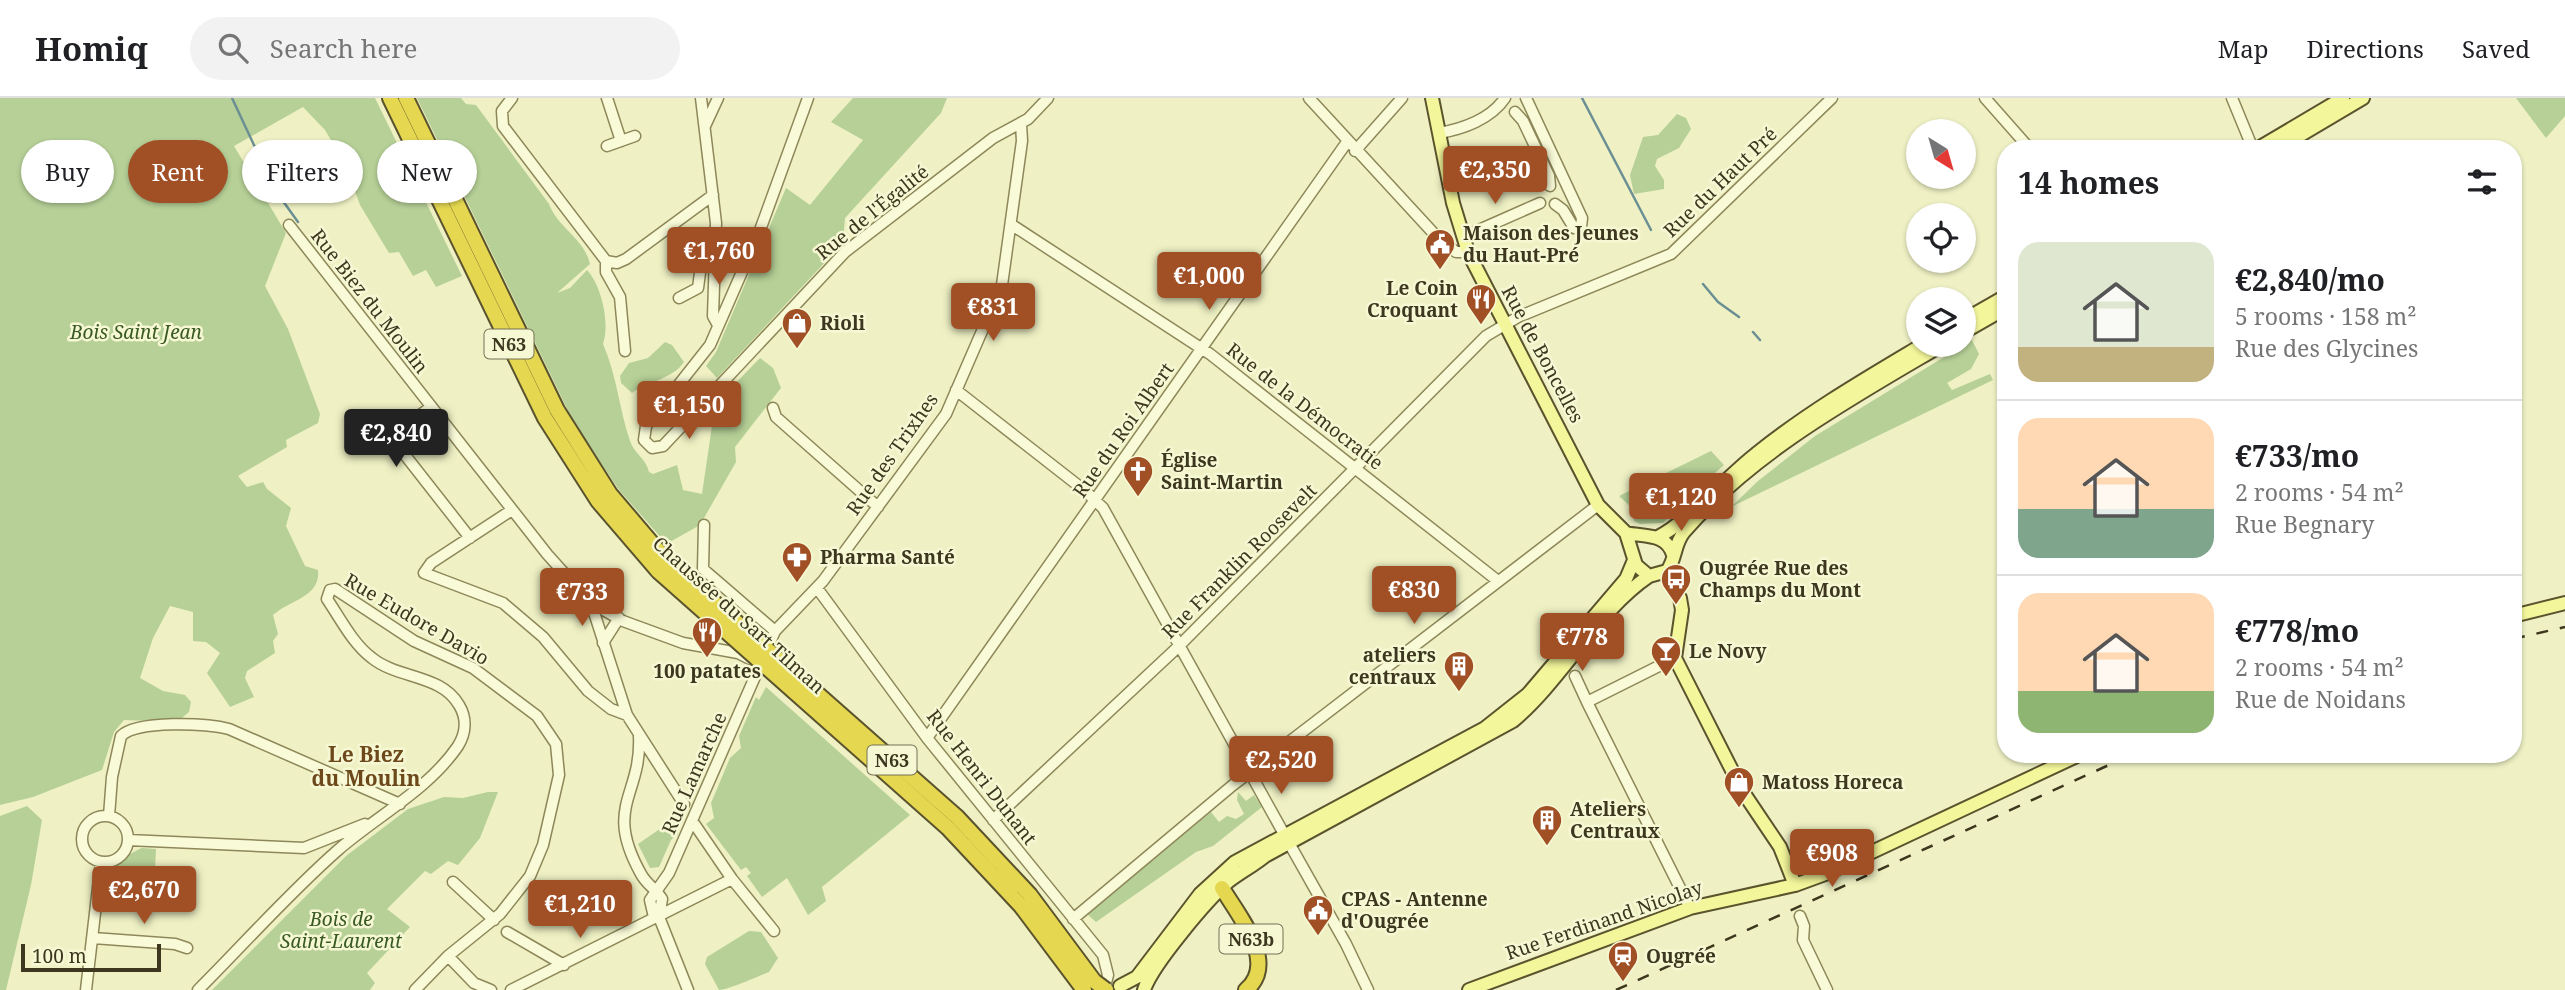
<!DOCTYPE html>
<html lang="en">
<head>
<meta charset="utf-8">
<style>
	:root { --surface:#fff; --page:#f2f2f2; --text:#202124; --muted:#757577; --line:#e0e0e0; --accent:#a14f25 }
	body { margin:0; font-family:"Noto Serif",serif; background:var(--page); color:var(--text); height:100vh; display:flex; flex-direction:column; font-size:26px; white-space:nowrap }
	* { box-sizing:border-box; margin:0 }
	p { font-size:23px; color:var(--muted) }
	.icon { flex:none; width:38px; height:38px; fill:none; stroke:currentColor; stroke-width:2; stroke-linecap:round; stroke-linejoin:round }
	.map { position:relative; flex:1; overflow:hidden }
	.sheet { position:absolute; left:1997px; top:42px; width:525px; height:623px; display:flex; flex-direction:column; background:var(--surface); border-radius:28px; box-shadow:0 2px 5px #0004 }
	.sheet>* { flex:none }
	.banner { position:absolute; left:21px; top:42px; width:665px; height:63px; display:flex; gap:14px }
	.needle { width:46px; rotate:143deg }
	.fabs { position:absolute; left:1906px; top:21px; display:grid; gap:14px }
	.fabs a { display:grid; place-items:center; width:70px; height:70px; border-radius:50%; background:var(--surface); box-shadow:0 2px 5px #0004; font-size:35px }
	.scale { position:absolute; left:21px; bottom:18px; width:140px; box-sizing:border-box; padding-left:7px; border:4px solid #3c371e; border-top:0; font-size:19px; line-height:24px; white-space:nowrap; color:#3c371e; -webkit-text-stroke:5px #f6f8d4; paint-order:stroke }
	.price { position:absolute; translate:-50% -60px; padding:0 16px; border-radius:7px; background:var(--accent); color:#fff; font-size:23px; line-height:46px; filter:drop-shadow(0 2px 4px #0008) }
	.price::after { content:''; position:absolute; left:50%; top:42px; width:21px; height:16px; margin-left:-10px; background:inherit; clip-path:polygon(0 0,100% 0,50% 100%) }
	.price.selected { background:#222; color:#fff }
	ul { padding:0; list-style:none }
	li { display:flex; align-items:center; gap:21px; height:175px; padding:0 21px }
	li+li { border-top:2px solid var(--line) }
	li span { display:grid; place-items:center; flex:none; width:196px; height:140px; border-radius:21px; color:#555 }
	li>.icon { margin-inline-start:auto }
	span .icon { width:84px; height:84px; fill:#fffc; stroke-width:1 }
	li b { font-size:30px }
	h2 { display:flex; justify-content:space-between; align-items:center; height:84px; padding:0 21px; font-size:30px }
	.chip { padding:0 24px; border-radius:32px; background:var(--surface); box-shadow:0 2px 5px #0004; font-size:24px; line-height:63px }
	.chip.selected { background:var(--accent); color:#fff }
	header { display:flex; align-items:center; gap:42px; box-sizing:border-box; height:98px; padding:0 35px; background:var(--surface); border-bottom:2px solid var(--line) }
	header strong { font-size:33px }
	nav { display:flex; gap:38px; margin-inline-start:auto; font-size:24px }
	.search { width:490px; height:63px; background:var(--page); display:flex; align-items:center; gap:18px; box-sizing:border-box; padding:0 24px; border-radius:38px; color:var(--muted); font-size:26px }
	.map>svg:first-child { display:block }
	.green { fill:#b6d097 }
	.lines { fill:none; stroke-linecap:round; stroke-linejoin:round }
	.stream { stroke:#6c8f93; stroke-width:2.5 }
	.minor-casing { stroke:#8d8759; stroke-width:13 }
	.major-casing { stroke:#5b532d; stroke-width:16 }
	.highway-casing { stroke:#5b532d; stroke-width:18 }
	.minor { stroke:#f9fbd8; stroke-width:10 }
	.major { stroke:#f3f69a; stroke-width:12 }
	.highway { stroke:#e5d850; stroke-width:14 }
	.rail { stroke:#3c371e; stroke-width:2.5; stroke-dasharray:12 12; stroke-linecap:butt }
	.highway-bridge-casing { stroke:#5b532d; stroke-width:18; stroke-linecap:butt }
	.highway-bridge { stroke:#e5d850; stroke-width:14 }
	.labels { text-anchor:middle; dominant-baseline:central; stroke-width:5; stroke-linejoin:round; paint-order:stroke }
	.shield { fill:#f6f8d4; stroke:#747155; stroke-width:2 }
	.shield-label { font-size:18px; font-weight:bold; fill:#3c371e }
	.street-label { font-size:19px; fill:#3c371e; stroke:#f6f8d4 }
	.poi-label { font-size:19px; font-weight:bold; fill:#3c371e; stroke:#f6f8d4; text-anchor:start }
	.park-label { font-size:19px; font-style:italic; fill:#395a23; stroke:#f6f8d4 }
	.neighbourhood-label { font-size:21px; font-weight:bold; fill:#6c481a; stroke:#f6f8d4 }
</style>
</head>
<body>
<header>
<strong>Homiq</strong>
<div class="search"><svg class="icon" aria-label="search" viewBox="0 0 24 24"><circle cx="10" cy="10" r="6"/><path d="M15 15l6 6"/></svg>Search here</div>
<nav><a>Map</a><a>Directions</a><a>Saved</a></nav>
</header>
<div class="map">
<svg width="2565" height="892" viewBox="0 0 2565 892">
	<rect width="100%" height="100%" fill="#eff1c4"/>
	<path class="green" d="M0,0H375L462,178L436,189L426,172L413,178L399,154L389,155L360,107L346,68L325,32L303,9L234,48L286,135L265,188L288,231L320,316L318,325L286,342L287,349L238,378L247,389L263,384L267,391L291,410L286,428L305,468L318,472C321,499 290,502 273,517L278,536L273,543L275,555L247,573L245,580L254,599L230,609L207,575L220,555L206,544L193,543V514L170,508L153,540L140,580L163,593L185,597L191,604L189,614L177,624L124,622L114,634L102,672L33,699L0,707Z
		M417,0H461L466,6L476,7L549,106C558,130 584,140 590,166L557,195L570,190L587,172C602,188 610,226 603,246C617,278 619,310 630,343C635,357 646,360 649,374L653,376L677,367L683,392L702,396L714,314L727,294L760,260L773,270L781,290L735,349L736,364L700,427L668,445L664,443L619,392L572,321Z
		M853,0H947L941,15L845,120L843,145L717,280L706,268L716,254L786,90L810,107L863,42L831,24Z
		M2516,0H2565V18L2546,40Z
		M1677,16L1686,20L1691,31L1679,50L1657,61L1655,68L1664,82V91L1634,96L1630,77L1643,39L1658,37Z
		M1972,242L1979,256L1971,271L1947,285L1952,292L1990,276L1993,282L1731,409L1758,383L1815,338Z
		M665,244L672,247L684,264C673,281 648,283 632,295L621,285L620,278L629,265L648,260Z
		M1711,353L1724,367L1684,402L1663,425L1640,426L1634,423L1631,409L1619,398Z
		M766,589L910,717L822,789L826,803L808,817L787,780L762,799L747,778L751,775L746,769L741,772L706,726L714,720L711,705L730,660L741,650L739,638L756,599L759,602Z
		M488,694H498L480,740L458,767L448,763L431,776L425,773L387,811L410,829L367,875L375,885L370,892H212L346,758L408,711L444,699L463,700Z
		M1238,694L1246,703L1254,697L1262,709L1213,748L1196,754L1096,824L1087,816L1211,714L1219,724L1227,718L1236,721L1244,716L1237,702Z
		M27,708L42,722L31,787L6,892H0V718Z
		M670,724L678,736L671,742L659,769L650,770L638,746Z
		M142,750L156,751L155,771L149,774C137,797 141,812 108,807C94,783 122,758 142,750Z
		M749,833L761,834L778,860L769,874C759,878 728,892 719,892L705,866L707,859Z"/>
	<g class="lines">
		<path class="stream" d="M232,0L275,92L298,124
			M1582,0L1651,132
			M1703,186L1718,204L1739,219
			M1753,234L1760,242"/>
		<g class="minor-casing">
			<path id="minor" d="M512,0L502,13L503,28L606,163V174L620,199L625,253
				M607,0L621,43
				M701,0L716,125L713,218L718,227
				M808,0L759,135L710,247L646,328L644,342L652,350L663,348L845,154L993,40L1028,21L1048,0
				M1309,0L1437,139L1456,154H1468
				M1526,0L1582,120L1581,129L1574,130L1563,112L1555,106
				M1985,0L2030,51
				M2232,0L2253,51
				M1515,14L1523,23L1549,78L1550,88
				M705,28L718,0
				M1439,35C1463,31 1491,21 1505,0
				M607,48L635,38
				M1355,53L1402,0
				M289,127L547,456L591,505L623,523L683,545L738,555L750,561
				M1012,127L1210,256L1498,483
				M1463,139L1540,105
				M606,163L617,165L626,161L713,97
				M679,200L698,190L704,144L716,135
				M956,292L1084,392L1103,410L1284,736
				M431,309L394,336V343L470,440
				M773,310L776,319L878,409
				M512,412L431,465L424,475L503,505L543,539L588,593L611,611L627,617
				M704,427L703,471L775,533
				M817,490L927,640L1103,857L1108,877L1104,892
				M591,505L627,617L684,706
				M603,545L619,520
				M1675,560L1587,604L1690,810
				M1575,578L1587,604
				M639,638C642,698 603,708 641,776C646,786 657,792 662,801L659,819
				M927,640L1347,44
				M109,718L112,679L121,638C137,622 207,625 229,631L400,706
				M82 741a23 23 0 1 1 46 0a23 23 0 1 1-46 0Z
				M993,722L1179,548L1486,238L1518,219L1671,156L1832,0
				M693,724L732,781L774,833
				M128,742L304,750L365,726
				M1289,745L1346,846L1368,892
				M453,784L494,822
				M1800,818L1804,828L1803,842L1827,892
				M1073,821L1233,687L1598,407
				M507,834L564,867
				M93,840L175,846L187,850
				M86,892L101,764
				M198,892C244,846 289,795 338,752C377,718 428,692 458,648C466,635 467,620 459,607C441,576 398,581 372,560C353,546 340,520 327,501L330,492L335,491L414,543L473,570L537,618L556,646L559,677L543,747L530,778L500,816L448,858
				M415,892L448,858L474,885L491,892
				M511,892L732,781
				M688,892L659,819L653,815L650,802L669,775L775,533L823,483L946,316L1002,187L1022,43L1021,26"/>
		</g>
		<g class="major-casing">
			<path id="major" d="M1432,0L1453,105L1468,154L1598,407L1626,435L1636,467L1649,478L1667,473C1676,461 1674,446 1684,434C1753,354 1852,300 1942,247
				M2257,51L2343,0
				M2277,51L2363,0
				M1964,222L2006,198
				M1964,234L2006,210
				M1626,435C1645,439 1667,435 1673,457
				M1658,439C1688,424 1726,379 1756,356C1808,314 1865,281 1922,247
				M1665,475L1680,500L1682,512L1675,560L1743,694L1780,749L1795,787
				M2513,518L2565,505
				M1120,888L1137,879L1200,796L1235,764L1485,630L1528,596L1626,481L1634,462
				M1144,892C1152,867 1208,801 1229,783C1241,774 1254,767 1265,758L1513,623C1562,582 1598,512 1649,478
				M1469,892L1690,810L1795,787L1825,776L2081,656"/>
		</g>
		<g class="highway-casing">
			<path id="highway" d="M390,0L545,320L598,403L658,473
				M406,0L557,312L610,396L667,463
				M1222,790C1238,817 1279,865 1246,892"/>
		</g>
		<use href="#minor" class="minor"/>
		<use href="#major" class="major"/>
		<use href="#highway" class="highway"/>
		<path class="rail" d="M2513,541L2565,529
			M1616,892L2133,656"/>
		<g class="highway-bridge-casing">
			<path id="highway-bridge" d="M667,463L957,719L1030,797L1094,883L1106,892
				M658,473L948,730L1021,808L1084,892"/>
		</g>
		<use href="#highway-bridge" class="highway-bridge"/>
	</g>
	<defs>
		<g id="civic-pin" transform="scale(1.575)"><path d="M0 17L-7.5 6A9.5 9.5 0 1 1 7.5 6Z" fill="#a14f25" stroke="#f6f8d4"/><path d="M-.6-6.5H3V-4.5H.6V-3L4-1V1h2V6H-6V1h2V-1L-.6-3ZM-1.2 2.5V6h2.4V2.5Z" fill="#fff"/></g>
		<g id="restaurant-pin" transform="scale(1.575)"><path d="M0 17L-7.5 6A9.5 9.5 0 1 1 7.5 6Z" fill="#a14f25" stroke="#f6f8d4"/><path d="M-5-6h1v4h1v-4h1v4h1v-4h1v5L-1.5 .5V6h-2V.5L-5-1ZM5-6V6H3V1.5H1.5Q1.5-4 5-6Z" fill="#fff"/></g>
		<g id="shop-pin" transform="scale(1.575)"><path d="M0 17L-7.5 6A9.5 9.5 0 1 1 7.5 6Z" fill="#a14f25" stroke="#f6f8d4"/><path d="M-5-2.5h2.3a2.7 3.5 0 0 1 5.4 0H5L5.5 6h-11ZM-1.5-2.5h3a1.5 2.3 0 0 0-3 0Z" fill="#fff"/></g>
		<g id="church-pin" transform="scale(1.575)"><path d="M0 17L-7.5 6A9.5 9.5 0 1 1 7.5 6Z" fill="#a14f25" stroke="#f6f8d4"/><path d="M-1.2-6h2.4v3.5h3.3v2.4h-3.3V6h-2.4V-.1h-3.3v-2.4h3.3Z" fill="#fff"/></g>
		<g id="pharmacy-pin" transform="scale(1.575)"><path d="M0 17L-7.5 6A9.5 9.5 0 1 1 7.5 6Z" fill="#a14f25" stroke="#f6f8d4"/><path d="M-2-6h4v4h4v4h-4v4h-4v-4h-4v-4h4Z" fill="#fff"/></g>
		<g id="bus-pin" transform="scale(1.575)"><path d="M0 17L-7.5 6A9.5 9.5 0 1 1 7.5 6Z" fill="#a14f25" stroke="#f6f8d4"/><path d="M-5-6H5V4H4V6H2V4H-2V6H-4V4H-5ZM-3.5-4V0h7V-4ZM-3.5 1.2v1.5H-2V1.2ZM2 1.2v1.5H3.5V1.2Z" fill="#fff"/></g>
		<g id="bar-pin" transform="scale(1.575)"><path d="M0 17L-7.5 6A9.5 9.5 0 1 1 7.5 6Z" fill="#a14f25" stroke="#f6f8d4"/><path d="M-6-5H6L.8 .8V4.5H3.5V6h-7V4.5H-.8V.8Z" fill="#fff"/></g>
		<g id="building-pin" transform="scale(1.575)"><path d="M0 17L-7.5 6A9.5 9.5 0 1 1 7.5 6Z" fill="#a14f25" stroke="#f6f8d4"/><path d="M-4-6H4V6H1V3H-1V6H-4ZM-2.5-4.3h1.7v1.8h-1.7ZM.8-4.3h1.7v1.8H.8ZM-2.5-1h1.7V.8h-1.7ZM.8-1h1.7V.8H.8Z" fill="#fff"/></g>
		<g id="station-pin" transform="scale(1.575)"><path d="M0 17L-7.5 6A9.5 9.5 0 1 1 7.5 6Z" fill="#a14f25" stroke="#f6f8d4"/><path d="M-3-6H3Q5-6 5-4V2Q5 4 3 4L4.5 6H3L1.5 4h-3L-3 6H-4.5L-3 4Q-5 4-5 2V-4Q-5-6-3-6ZM-3.5-4v3h7v-3ZM-3.5 1v1.5H-2V1ZM2 1v1.5H3.5V1Z" fill="#fff"/></g>
	</defs>
	<g fill-rule="evenodd">
		<use href="#civic-pin" x="1440" y="146"/>
		<use href="#restaurant-pin" x="1481" y="201"/>
		<use href="#shop-pin" x="797" y="225"/>
		<use href="#church-pin" x="1138" y="373"/>
		<use href="#pharmacy-pin" x="797" y="459"/>
		<use href="#bus-pin" x="1676" y="481"/>
		<use href="#restaurant-pin" x="707" y="534"/>
		<use href="#bar-pin" x="1666" y="553"/>
		<use href="#building-pin" x="1459" y="568"/>
		<use href="#shop-pin" x="1739" y="684"/>
		<use href="#building-pin" x="1547" y="722"/>
		<use href="#civic-pin" x="1318" y="812"/>
		<use href="#station-pin" x="1623" y="858"/>
	</g>
	<g class="labels">
		<g class="shield">
			<rect x="484.5" y="231.5" width="49" height="29" rx="5"/>
			<rect x="867.5" y="647.5" width="49" height="29" rx="5"/>
			<rect x="1219.5" y="826.5" width="63" height="29" rx="5"/>
		</g>
		<g class="shield-label">
			<text x="509" y="246">N63</text>
			<text x="892" y="662">N63</text>
			<text x="1251" y="841">N63b</text>
		</g>
		<g class="street-label">
			<text transform="translate(1720 84) rotate(-44)">Rue du Haut Pré</text>
			<text transform="translate(872 114) rotate(-39)">Rue de l'Égalité</text>
			<text transform="translate(370 203) rotate(52)">Rue Biez du Moulin</text>
			<text transform="translate(1543 256) rotate(62)">Rue de Boncelles</text>
			<text transform="translate(1305 308) rotate(38)">Rue de la Démocratie</text>
			<text transform="translate(1123 332) rotate(-55)">Rue du Roi Albert</text>
			<text transform="translate(892 356) rotate(-55)">Rue des Trixhes</text>
			<text transform="translate(1239 463) rotate(-45)">Rue Franklin Roosevelt</text>
			<text transform="translate(739 517) rotate(42)">Chaussée du Sart Tilman</text>
			<text transform="translate(417 521) rotate(30)">Rue Eudore Davio</text>
			<text transform="translate(694 675) rotate(-66)">Rue Lamarche</text>
			<text transform="translate(982 679) rotate(52)">Rue Henri Dunant</text>
			<text transform="translate(1604 822) rotate(-19)">Rue Ferdinand Nicolay</text>
		</g>
		<g class="poi-label">
			<text x="1463" y="135">Maison des Jeunes<tspan x="1463" dy="22">du Haut-Pré</tspan></text>
			<text x="1458" y="190" text-anchor="end">Le Coin<tspan x="1458" dy="22">Croquant</tspan></text>
			<text x="820" y="225">Rioli</text>
			<text x="1161" y="362">Église<tspan x="1161" dy="22">Saint-Martin</tspan></text>
			<text x="820" y="459">Pharma Santé</text>
			<text x="1699" y="470">Ougrée Rue des<tspan x="1699" dy="22">Champs du Mont</tspan></text>
			<text x="1689" y="553">Le Novy</text>
			<text x="1436" y="557" text-anchor="end">ateliers<tspan x="1436" dy="22">centraux</tspan></text>
			<text x="707" y="573" text-anchor="middle">100 patates</text>
			<text x="1762" y="684">Matoss Horeca</text>
			<text x="1570" y="711">Ateliers<tspan x="1570" dy="22">Centraux</tspan></text>
			<text x="1341" y="801">CPAS - Antenne<tspan x="1341" dy="22">d'Ougrée</tspan></text>
			<text x="1646" y="858">Ougrée</text>
		</g>
		<g class="park-label">
			<text x="136" y="234">Bois Saint Jean</text>
			<text x="341" y="821">Bois de<tspan x="341" dy="22">Saint-Laurent</tspan></text>
		</g>
		<g class="neighbourhood-label">
			<text x="366" y="656">Le Biez<tspan x="366" dy="24">du Moulin</tspan></text>
		</g>
	</g>
</svg>
<div class="fabs">
<a><svg class="needle" viewBox="-14 -14 28 28"><path d="M0-13l5 13h-10z" fill="#e53935"/><path d="M0 13l5-13h-10z" fill="#757577"/></svg></a>
<a><svg class="icon" aria-label="locate" viewBox="0 0 24 24"><circle cx="12" cy="12" r="6"/><path d="M12 2v4M12 18v4M2 12h4M18 12h4"/></svg></a>
<a><svg class="icon" aria-label="layers" viewBox="0 0 24 24"><path d="M12 4l9 5-9 5-9-5zM3 14l9 5 9-5"/></svg></a>
</div>
<div class="scale">100 m</div>
<b class="price" style="left:1495px;top:108px">€2,350</b>
<b class="price" style="left:719px;top:189px">€1,760</b>
<b class="price" style="left:1209px;top:214px">€1,000</b>
<b class="price" style="left:993px;top:245px">€831</b>
<b class="price" style="left:689px;top:343px">€1,150</b>
<b class="price selected" style="left:396px;top:371px">€2,840</b>
<b class="price" style="left:1681px;top:435px">€1,120</b>
<b class="price" style="left:1414px;top:528px">€830</b>
<b class="price" style="left:582px;top:530px">€733</b>
<b class="price" style="left:1582px;top:575px">€778</b>
<b class="price" style="left:1281px;top:698px">€2,520</b>
<b class="price" style="left:1832px;top:791px">€908</b>
<b class="price" style="left:144px;top:828px">€2,670</b>
<b class="price" style="left:580px;top:842px">€1,210</b>
<div class="banner">
<a class="chip">Buy</a>
<a class="chip selected">Rent</a>
<a class="chip">Filters</a>
<a class="chip">New</a>
</div>
<section class="sheet">
<h2>14 homes<svg class="icon" aria-label="filters" viewBox="0 0 24 24"><path d="M4 7h16M4 17h16"/><circle cx="9" cy="7" r="2"/><circle cx="15" cy="17" r="2"/></svg></h2>
<ul>
<li><span style="background:linear-gradient(#dfe7d0 75%,#c2b280 0)"><svg class="icon" aria-label="home" viewBox="0 0 24 24"><path d="M3 11l9-7 9 7M6 9v11h12V9"/></svg></span><div><b>€2,840/mo</b><p>5 rooms · 158 m²</p><p>Rue des Glycines</p></div></li>
<li><span style="background:linear-gradient(#ffd9b3 65%,#7fa58c 0)"><svg class="icon" aria-label="home" viewBox="0 0 24 24"><path d="M3 11l9-7 9 7M6 9v11h12V9"/></svg></span><div><b>€733/mo</b><p>2 rooms · 54 m²</p><p>Rue Begnary</p></div></li>
<li><span style="background:linear-gradient(#ffd9b3 70%,#8fb573 0)"><svg class="icon" aria-label="home" viewBox="0 0 24 24"><path d="M3 11l9-7 9 7M6 9v11h12V9"/></svg></span><div><b>€778/mo</b><p>2 rooms · 54 m²</p><p>Rue de Noidans</p></div></li>
</ul>
</section>
</div>
</body>
</html>
